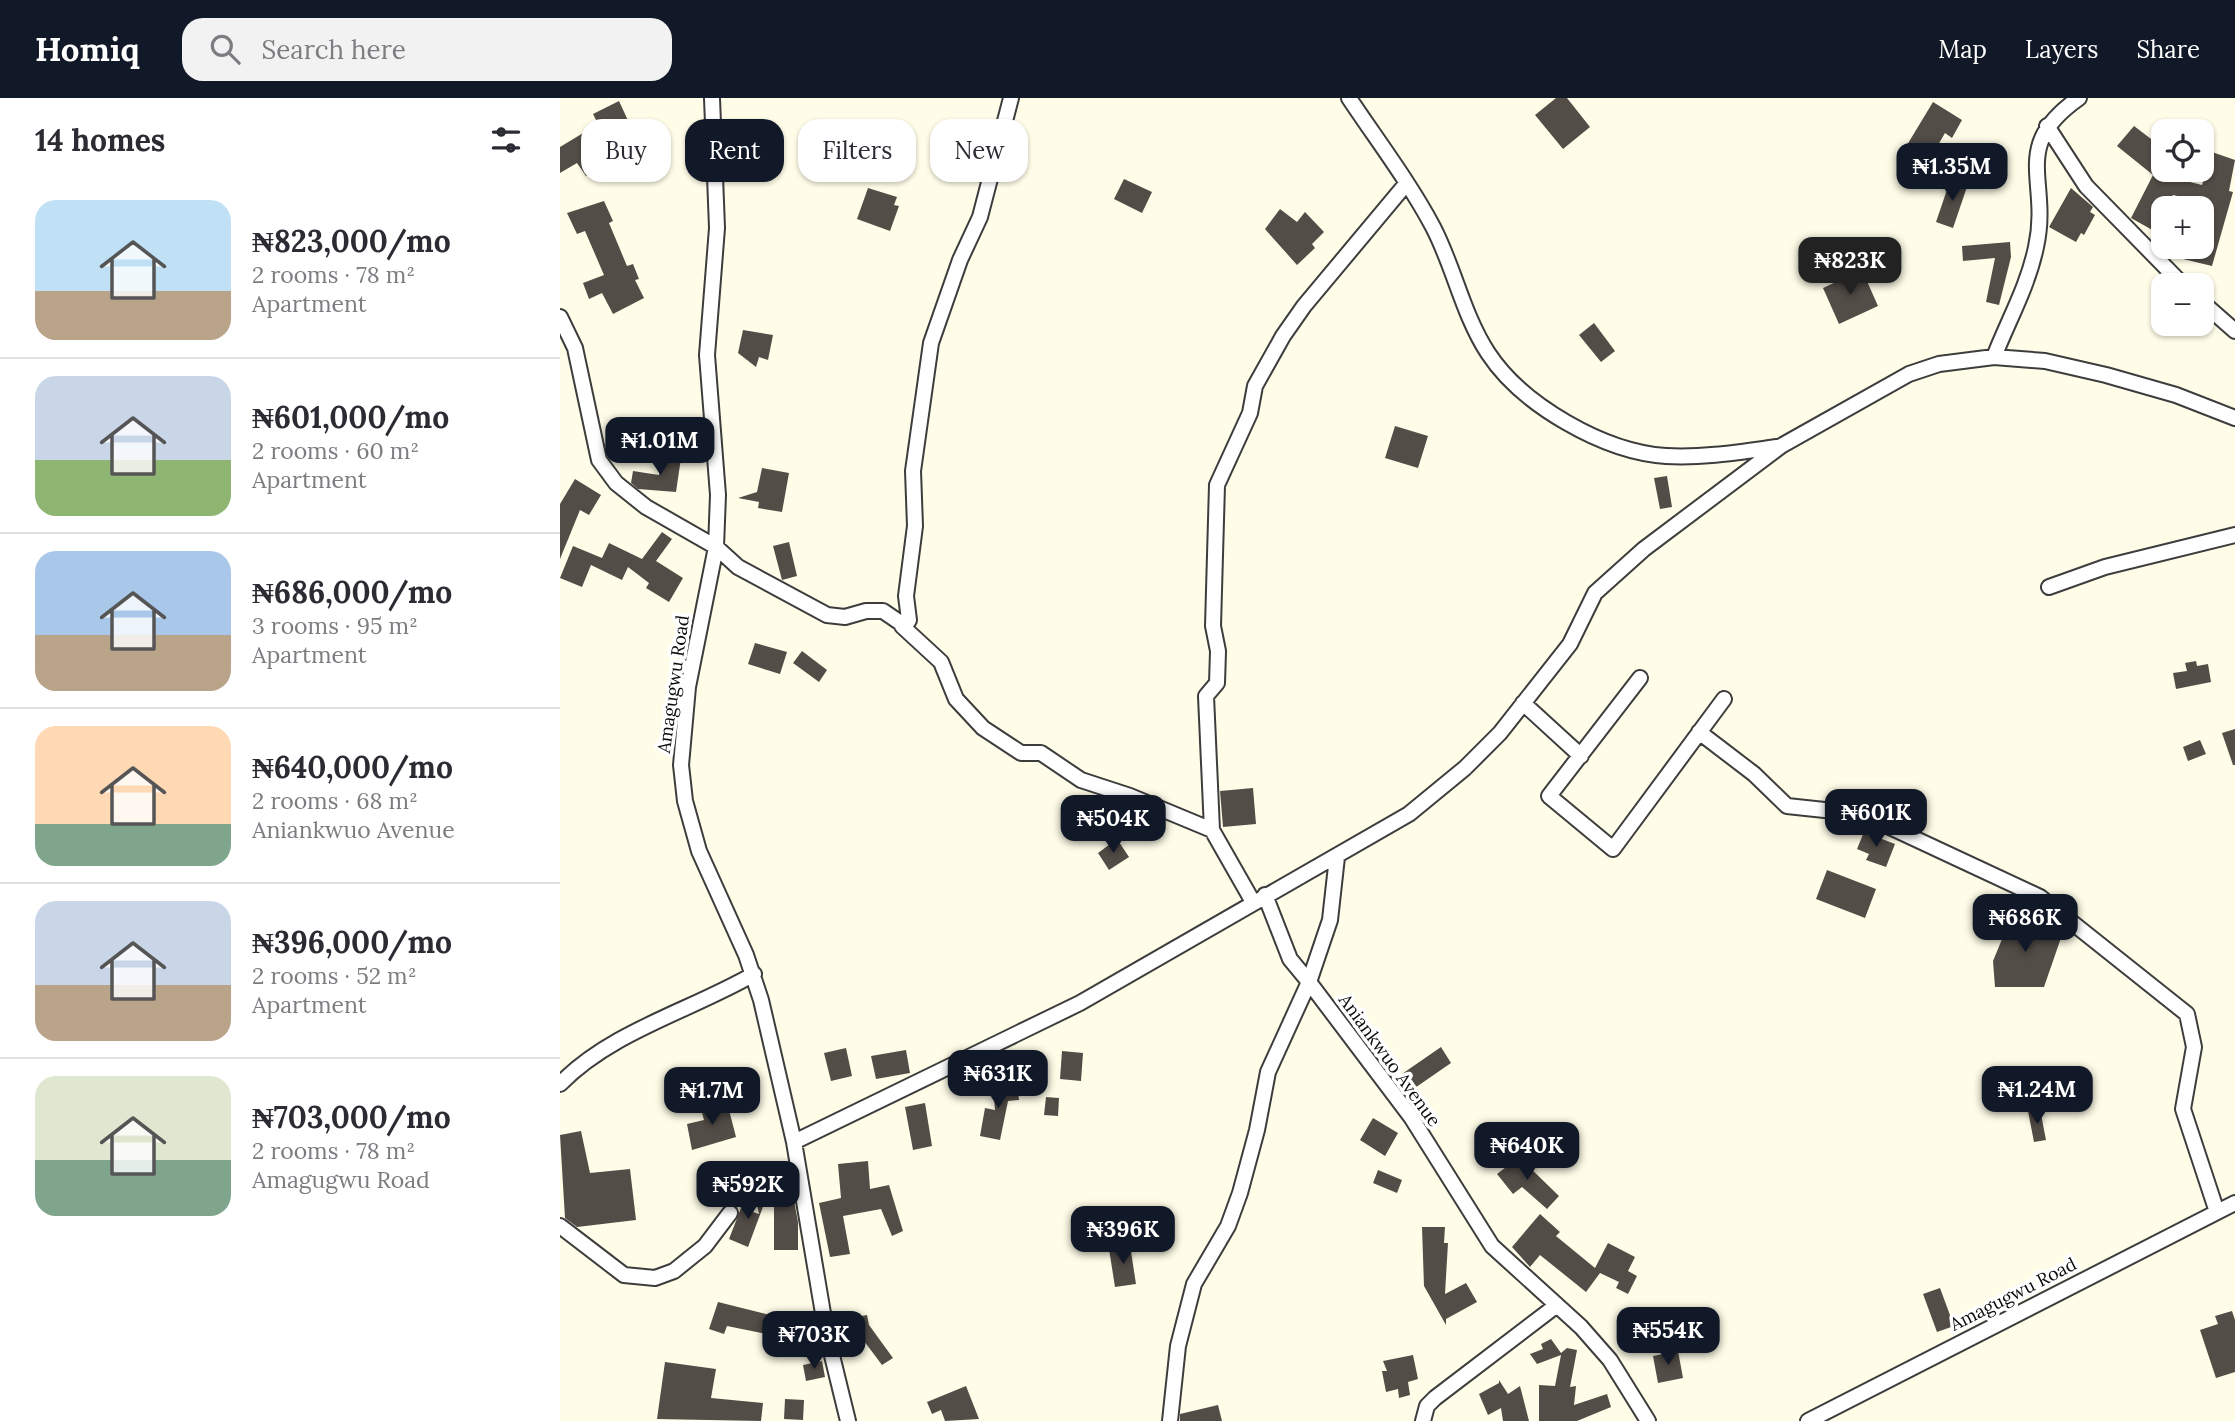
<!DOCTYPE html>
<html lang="en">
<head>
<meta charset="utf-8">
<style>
	:root { --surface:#fff; --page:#f2f2f3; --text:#2b2b33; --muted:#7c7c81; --line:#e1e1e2; --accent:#111827 }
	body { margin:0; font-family:Lora,serif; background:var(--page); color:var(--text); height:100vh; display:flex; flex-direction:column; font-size:26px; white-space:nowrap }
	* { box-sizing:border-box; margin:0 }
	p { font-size:23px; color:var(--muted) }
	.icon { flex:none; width:38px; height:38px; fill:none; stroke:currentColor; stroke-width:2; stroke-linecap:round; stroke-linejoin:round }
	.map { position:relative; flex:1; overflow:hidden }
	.sheet { display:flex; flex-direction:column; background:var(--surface); width:560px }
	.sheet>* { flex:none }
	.hud { position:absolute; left:21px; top:21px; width:665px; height:63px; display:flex; gap:14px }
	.controls { position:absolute; left:1591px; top:21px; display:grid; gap:14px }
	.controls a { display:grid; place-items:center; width:63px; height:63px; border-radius:14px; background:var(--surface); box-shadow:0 2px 5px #0004; font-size:35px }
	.price { position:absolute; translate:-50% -60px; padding:0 16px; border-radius:14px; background:var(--accent); color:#fff; font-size:23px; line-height:46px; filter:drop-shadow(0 2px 4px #0008) }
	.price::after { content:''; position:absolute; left:50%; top:42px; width:21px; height:16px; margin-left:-10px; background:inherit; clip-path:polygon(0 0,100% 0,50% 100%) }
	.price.current { background:#222; color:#fff }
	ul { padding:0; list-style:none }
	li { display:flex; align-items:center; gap:21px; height:175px; padding:0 35px }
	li+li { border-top:2px solid var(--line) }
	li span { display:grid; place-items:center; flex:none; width:196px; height:140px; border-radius:21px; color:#555 }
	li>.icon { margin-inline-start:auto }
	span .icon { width:84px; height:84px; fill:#fffc; stroke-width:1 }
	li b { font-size:30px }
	h2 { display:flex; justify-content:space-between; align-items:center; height:84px; padding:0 35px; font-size:30px }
	.chip { padding:0 24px; border-radius:21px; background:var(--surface); box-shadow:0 2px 5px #0004; font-size:24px; line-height:63px }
	.chip.current { background:var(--accent); color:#fff }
	header { display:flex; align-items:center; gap:42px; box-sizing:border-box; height:98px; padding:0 35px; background:var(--accent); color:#fff }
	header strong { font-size:33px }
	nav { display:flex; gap:38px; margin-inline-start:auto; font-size:24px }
	.search { width:490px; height:63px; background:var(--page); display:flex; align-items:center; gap:18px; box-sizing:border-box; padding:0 24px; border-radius:21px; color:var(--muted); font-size:26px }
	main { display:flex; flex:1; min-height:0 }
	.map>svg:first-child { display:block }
	.building { fill:#534d47 }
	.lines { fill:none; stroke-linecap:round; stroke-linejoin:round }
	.street-casing { stroke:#3d3d3d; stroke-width:18 }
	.street { stroke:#fff; stroke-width:14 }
	.labels { text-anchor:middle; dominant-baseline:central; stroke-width:7; stroke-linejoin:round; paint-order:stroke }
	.street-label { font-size:18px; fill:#0a0a0a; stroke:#fff }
</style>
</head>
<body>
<header>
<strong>Homiq</strong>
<div class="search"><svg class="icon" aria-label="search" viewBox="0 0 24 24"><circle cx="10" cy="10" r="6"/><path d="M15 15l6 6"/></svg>Search here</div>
<nav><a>Map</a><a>Layers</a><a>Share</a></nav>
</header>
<main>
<section class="sheet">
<h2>14 homes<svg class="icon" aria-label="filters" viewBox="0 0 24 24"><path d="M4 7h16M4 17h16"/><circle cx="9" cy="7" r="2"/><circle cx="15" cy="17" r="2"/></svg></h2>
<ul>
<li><span style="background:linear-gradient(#bfe0f5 65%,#b9a48a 0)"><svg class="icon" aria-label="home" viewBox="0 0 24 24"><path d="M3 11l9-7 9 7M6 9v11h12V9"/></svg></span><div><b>₦823,000/mo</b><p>2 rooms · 78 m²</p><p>Apartment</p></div></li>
<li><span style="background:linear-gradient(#c9d6e8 60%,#8fb573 0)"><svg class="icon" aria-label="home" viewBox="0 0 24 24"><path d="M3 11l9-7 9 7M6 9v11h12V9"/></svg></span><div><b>₦601,000/mo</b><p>2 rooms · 60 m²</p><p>Apartment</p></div></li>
<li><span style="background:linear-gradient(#a9c7e8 60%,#b9a48a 0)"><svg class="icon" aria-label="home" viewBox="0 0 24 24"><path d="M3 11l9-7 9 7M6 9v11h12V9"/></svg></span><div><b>₦686,000/mo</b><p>3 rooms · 95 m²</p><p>Apartment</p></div></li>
<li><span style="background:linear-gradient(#ffd9b3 70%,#7fa58c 0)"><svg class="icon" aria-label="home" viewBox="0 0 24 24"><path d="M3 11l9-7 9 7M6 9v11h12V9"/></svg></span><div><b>₦640,000/mo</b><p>2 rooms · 68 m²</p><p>Aniankwuo Avenue</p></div></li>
<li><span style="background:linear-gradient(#c9d6e8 60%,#b9a48a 0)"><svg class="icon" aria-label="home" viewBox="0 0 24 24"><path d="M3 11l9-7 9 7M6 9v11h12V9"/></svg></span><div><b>₦396,000/mo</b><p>2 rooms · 52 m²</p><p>Apartment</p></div></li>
<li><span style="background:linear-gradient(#dfe7d0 60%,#7fa58c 0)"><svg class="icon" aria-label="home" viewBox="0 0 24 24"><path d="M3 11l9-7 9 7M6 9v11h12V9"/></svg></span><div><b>₦703,000/mo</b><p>2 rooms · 78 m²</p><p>Amagugwu Road</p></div></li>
</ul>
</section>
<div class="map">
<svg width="1675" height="1323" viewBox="0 0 1675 1323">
	<rect width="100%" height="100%" fill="#fffde8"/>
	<path class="building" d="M996,0H1007L1030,29L1003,51L975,17Z
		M59,3L71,29L43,43L54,61L26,78L17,65L0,75V49L38,26L33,16Z
		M1373,4L1402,22L1392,40L1385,35L1370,61L1347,47Z
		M1574,28L1603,50V72H1613L1610,79L1642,87L1652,54L1675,62L1669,93L1673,94L1652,168L1619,160L1622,149H1642L1652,106L1613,97L1603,110V125L1599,123L1594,133L1571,120L1593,77L1557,48Z
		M1391,80L1408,86L1393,130L1376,124Z
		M564,81L592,94L582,115L554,101Z
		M308,90L337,99L334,107L339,108L330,133L297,121Z
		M1511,90L1533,109L1530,114L1535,117L1524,137L1521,135L1516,144L1489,129Z
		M44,103L53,123L49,125L67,168L73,166L79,181L75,182L84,200L53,216L42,195L29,201L23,185L44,177L25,133L17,136L7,115Z
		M720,111L737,124L745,114L764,134L752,146L755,150L737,167L705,131Z
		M1450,144L1451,159L1439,207L1426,204L1435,160L1403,163L1402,148Z
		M1302,172L1318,208L1279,226L1263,190Z
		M1034,225L1055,253L1041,264L1019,237Z
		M183,232L213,237L208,262L199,259L196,269L178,255Z
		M835,328L868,338L858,370L825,360Z
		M102,357L121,360L116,394L78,391L71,385L73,373L99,377Z
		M202,370L229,375L222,414L198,410L199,404L178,400L197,394Z
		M1107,378L1112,409L1100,411L1094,380Z
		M15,381L41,397L29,417L20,412L0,461V406Z
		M102,434L112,441L96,463L123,480L109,504L86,490L89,485L68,469L62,482L31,467L22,489L0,480L13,448L42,460L49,445L82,461Z
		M229,444L237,478L222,482L213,448Z
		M195,545L227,554L220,576L188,566Z
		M242,553L267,572L259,584L233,565Z
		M1636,563L1637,568L1648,566L1651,584L1616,591L1613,575L1627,573L1625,565Z
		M1675,631V667H1673L1662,635Z
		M1640,642L1646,656L1628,663L1623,649Z
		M693,690L696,726L663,729L660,693Z
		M1304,734L1335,746L1326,769L1306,762L1309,756L1297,751Z
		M557,741L569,759L549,772L538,755Z
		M1267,772L1316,791L1305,820L1256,801Z
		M1454,812L1502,837L1484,889H1435L1433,863Z
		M881,949L891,965L849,994L839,978Z
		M286,950L292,978L271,983L264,955Z
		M346,952L350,975L316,981L311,958Z
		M502,953L523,955L521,983L500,981Z
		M457,985L459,1002L448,1003L440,1042L420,1038L425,1010L435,1012L433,987Z
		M486,999L499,1000L498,1018L484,1017Z
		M167,1004L176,1039L132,1052L127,1026L144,1022L141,1011Z
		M365,1005L372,1048L353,1052L345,1009Z
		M1480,1011L1486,1042L1474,1044L1468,1013Z
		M813,1020L838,1035L825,1058L800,1042Z
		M21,1033L30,1075L70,1071L76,1122L17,1129L5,1120L0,1037Z
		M959,1059L999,1098L987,1111L962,1089L953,1096L937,1076Z
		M308,1063L310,1091L329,1087L343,1133L332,1138L321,1111L283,1118L290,1156L270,1159L259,1105L281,1100L278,1066Z
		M818,1072L842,1082L837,1095L813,1085Z
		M231,1086L238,1124V1152H214V1090Z
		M210,1090L188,1149L169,1141L181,1110L199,1116L194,1093Z
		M980,1116L1000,1134L996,1138L1035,1170L1048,1145L1075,1159L1068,1173L1077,1178L1068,1196L1056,1190L1059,1184L1040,1175L1026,1194L980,1157L970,1169L952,1149Z
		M862,1129H885L884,1145H888L885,1196L906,1185L917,1204L886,1221V1227L864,1188Z
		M570,1147L576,1186L555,1189L549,1151Z
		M1380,1190L1394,1228L1377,1234L1363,1196Z
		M158,1204L210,1217L207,1236L167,1228L164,1236L149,1231Z
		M1672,1213L1675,1222V1274L1656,1280L1640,1232L1658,1226L1655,1218Z
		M307,1217L309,1227L333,1260L322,1267L298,1235L283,1237L280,1222Z
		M991,1241L1001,1255L1007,1250L1017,1252L1010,1289L1016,1288L1014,1307L1047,1296L1051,1309L1017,1323H979V1287L995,1288L1001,1257L977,1266L970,1256L983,1251L981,1246Z
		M1118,1253L1123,1280L1098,1285L1093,1258Z
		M853,1257L858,1281L848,1284L850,1297L839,1300L838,1291L826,1294L822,1273H827L823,1263Z
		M262,1263L265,1279L246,1283L243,1267Z
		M105,1264L156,1271L151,1300L203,1305L201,1323L97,1321Z
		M939,1282L948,1296L960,1288L969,1323H943L941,1310L928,1317L919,1296L939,1285Z
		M406,1288L419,1321L385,1323L381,1312L372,1316L367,1304Z
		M225,1301L244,1302L243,1322L224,1321Z
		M658,1307L662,1323H620V1316Z"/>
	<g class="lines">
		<g class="street-casing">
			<path id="street" d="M152,0L157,130L147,257L158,397L156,449L128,589L121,667L125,703L139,753L186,857L201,902L234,1044L266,1233L288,1323
				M789,0C817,42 849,84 873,129C894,169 903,217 928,255C962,307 1044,354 1106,358C1144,360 1180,354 1217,349
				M1487,28L1526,88L1623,187
				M1642,204L1675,233
				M0,219L15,250L39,362L56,385L86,409L156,449L178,469L267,517L285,519L306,513H323L345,528L349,522L346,498L355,428L353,373L371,245L400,162L420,119L451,0
				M1434,259C1448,223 1468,188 1476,149C1491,82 1449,49 1519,0
				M1489,489L1545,469L1675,437
				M342,528L381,564L396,601L423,630L461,655H481L521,682L570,698L652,732L693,804
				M1080,580L989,698L1053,751L1164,601
				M963,605L1021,658
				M1139,634L1194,676L1227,708L1302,716L1480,799L1627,916L1634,949L1623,1011L1657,1114
				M652,732L646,598L657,585L658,553L653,528L657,387L690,315L695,288L723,238L744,208L846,86
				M777,759L770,822L749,884L851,1019L932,1148L1021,1229L1050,1262L1088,1323
				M0,986C52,933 130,913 194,876
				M234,1044L520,905L849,716L905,670L940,635L1010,546L1035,495L1084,451L1221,348L1349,276L1379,266L1434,259L1485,263L1546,277L1616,297L1675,320
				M0,1128L64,1177L95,1180L114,1173L145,1148L170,1115
				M610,1323L618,1248L634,1186L668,1128L680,1095L697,1032L708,974L749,884L730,861L705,797
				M863,1323L867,1308L875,1300L997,1207
				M1248,1323L1675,1105"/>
		</g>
		<use href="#street" class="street"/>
	</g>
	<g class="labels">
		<g class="street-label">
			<text transform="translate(113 586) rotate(-82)">Amagugwu Road</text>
			<text transform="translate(830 962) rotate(54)">Aniankwuo Avenue</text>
			<text transform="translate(1453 1196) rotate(-27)">Amagugwu Road</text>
		</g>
	</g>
</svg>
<div class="controls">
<a><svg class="icon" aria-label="locate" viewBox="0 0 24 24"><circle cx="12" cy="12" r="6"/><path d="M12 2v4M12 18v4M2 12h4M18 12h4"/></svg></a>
<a>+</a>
<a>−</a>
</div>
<b class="price" style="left:1392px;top:105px">₦1.35M</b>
<b class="price current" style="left:1290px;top:199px">₦823K</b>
<b class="price" style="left:100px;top:379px">₦1.01M</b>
<b class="price" style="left:1316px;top:751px">₦601K</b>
<b class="price" style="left:553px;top:757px">₦504K</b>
<b class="price" style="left:1465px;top:856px">₦686K</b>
<b class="price" style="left:438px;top:1012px">₦631K</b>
<b class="price" style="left:1477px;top:1028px">₦1.24M</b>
<b class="price" style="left:152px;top:1029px">₦1.7M</b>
<b class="price" style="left:967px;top:1084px">₦640K</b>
<b class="price" style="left:188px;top:1123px">₦592K</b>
<b class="price" style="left:563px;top:1168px">₦396K</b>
<b class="price" style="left:1108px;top:1269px">₦554K</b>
<b class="price" style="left:254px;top:1273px">₦703K</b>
<div class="hud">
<a class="chip">Buy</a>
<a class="chip current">Rent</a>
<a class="chip">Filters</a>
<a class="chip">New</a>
</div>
</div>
</main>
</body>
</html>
